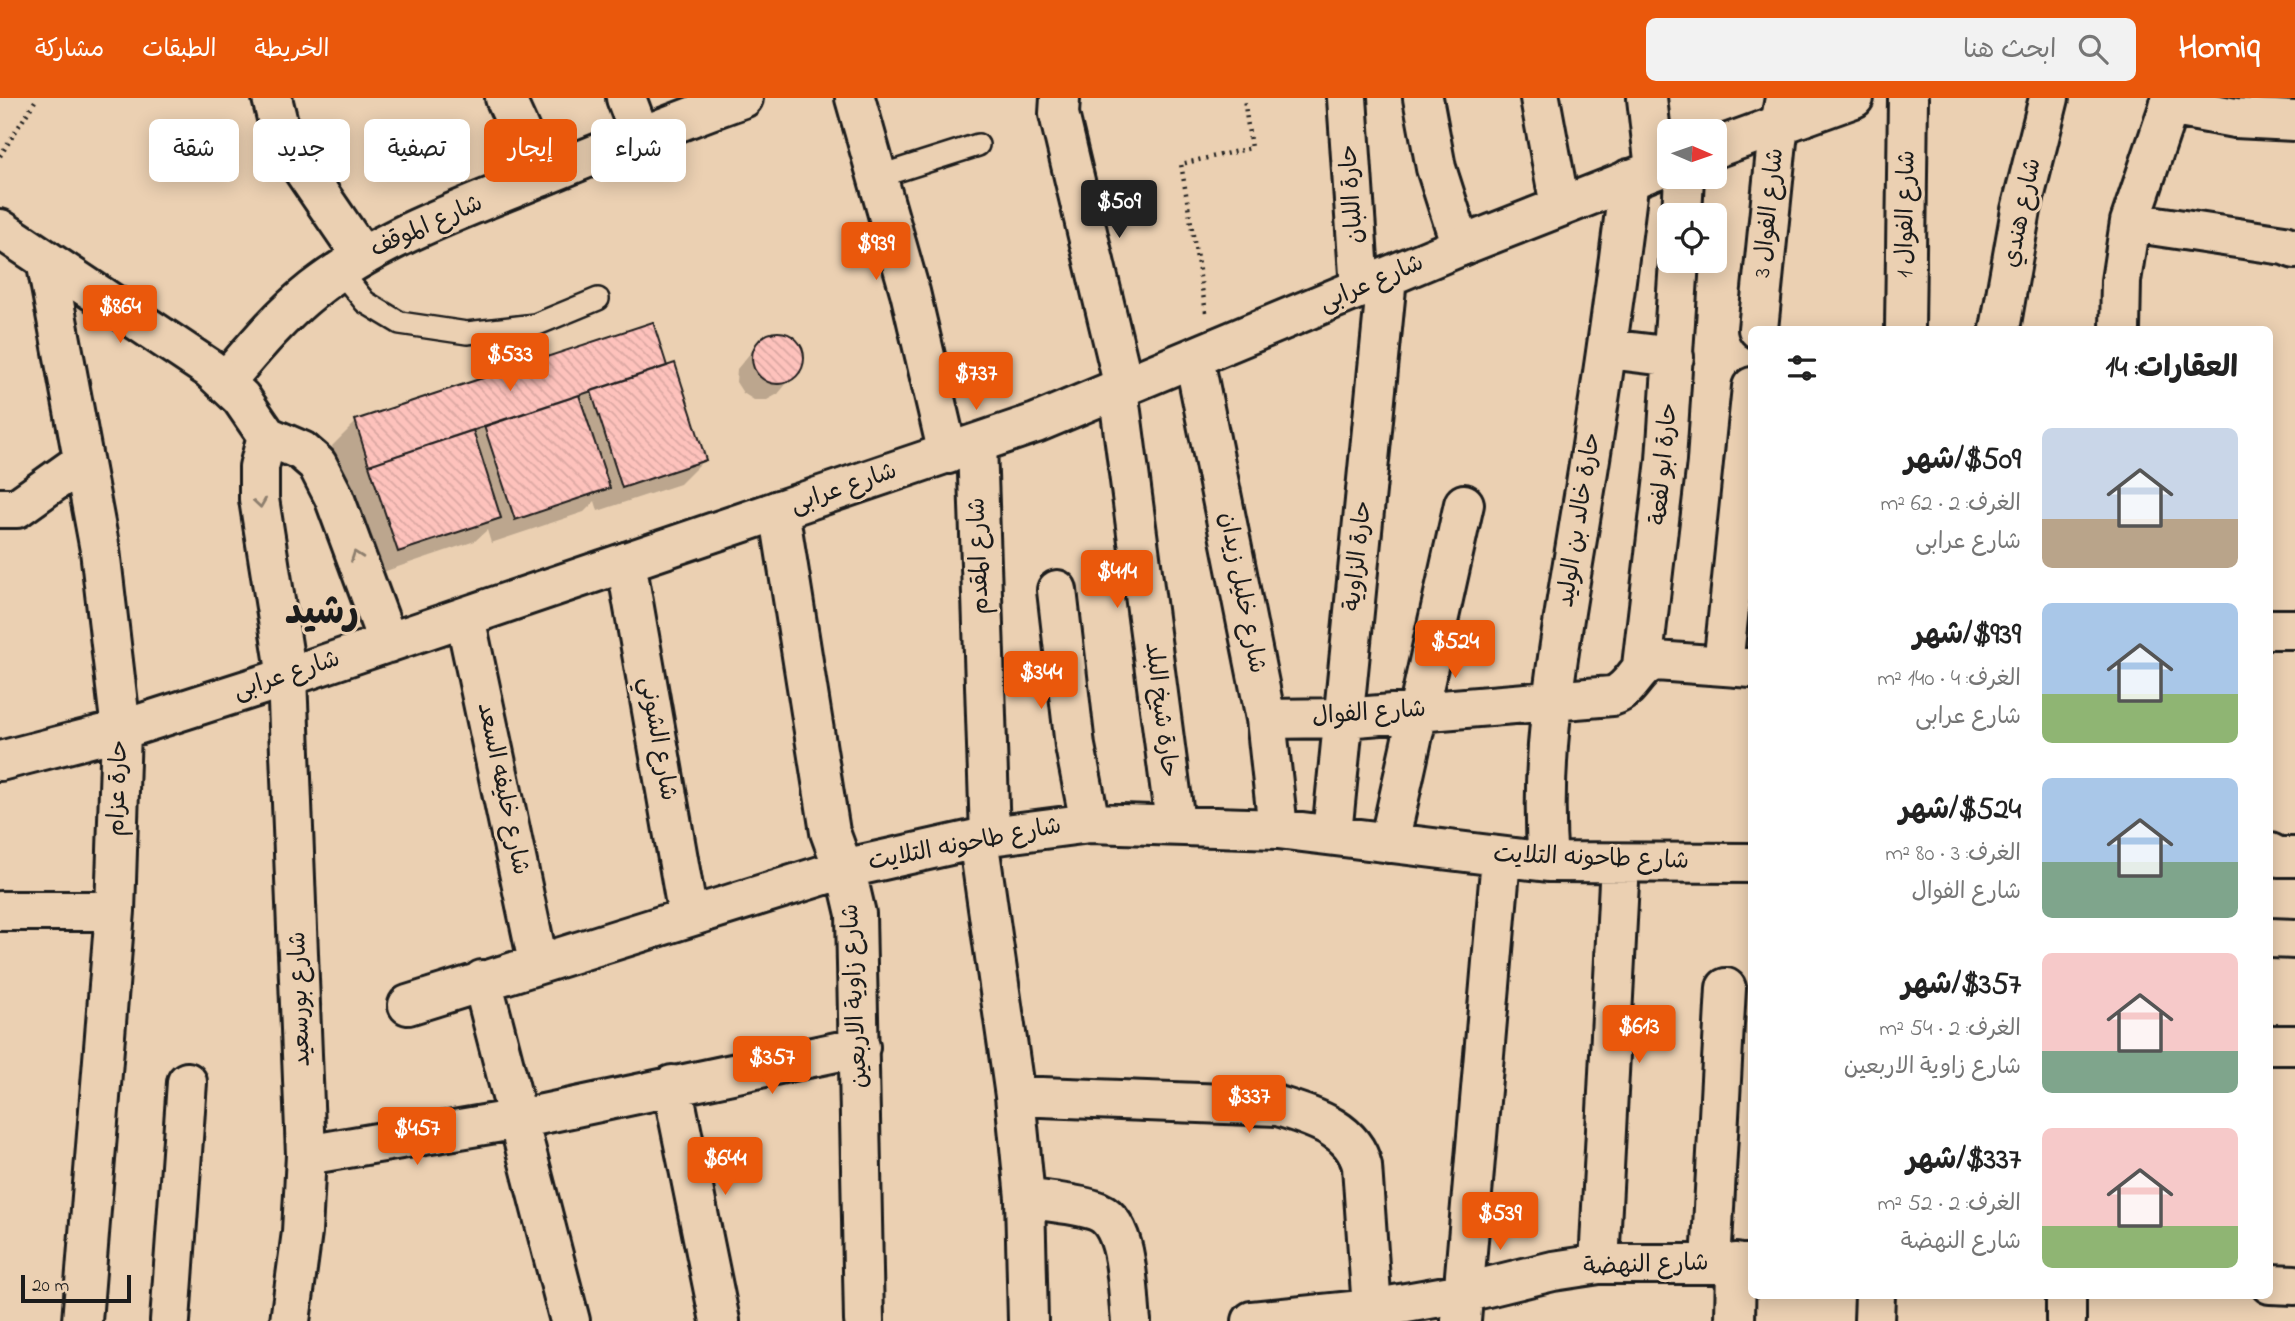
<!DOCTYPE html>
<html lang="ar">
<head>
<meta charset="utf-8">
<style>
	:root { --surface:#fff; --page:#f2f2f2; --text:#222; --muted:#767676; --accent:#ea580c }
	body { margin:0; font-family:"Indie Flower","Playpen Sans Arabic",sans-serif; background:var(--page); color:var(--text); direction:rtl; height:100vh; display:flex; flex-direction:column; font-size:26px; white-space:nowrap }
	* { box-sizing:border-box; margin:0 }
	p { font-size:23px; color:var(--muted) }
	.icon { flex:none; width:38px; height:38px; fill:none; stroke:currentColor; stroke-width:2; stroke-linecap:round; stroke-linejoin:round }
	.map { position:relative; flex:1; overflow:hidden; direction:ltr }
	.panel { position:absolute; left:1748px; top:228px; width:525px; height:973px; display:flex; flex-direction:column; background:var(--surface); border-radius:10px; box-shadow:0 4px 18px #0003; direction:rtl }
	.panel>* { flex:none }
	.banner { position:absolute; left:21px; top:21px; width:665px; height:63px; direction:rtl; display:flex; gap:14px }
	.needle { width:46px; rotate:92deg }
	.fabs { position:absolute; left:1657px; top:21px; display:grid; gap:14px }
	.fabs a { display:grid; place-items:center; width:70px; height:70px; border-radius:10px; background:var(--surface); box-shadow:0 4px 18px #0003; font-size:35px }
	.scale { position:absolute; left:21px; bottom:18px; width:110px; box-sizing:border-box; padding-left:7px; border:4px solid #1c1c1c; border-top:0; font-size:19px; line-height:24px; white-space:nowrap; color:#1c1c1c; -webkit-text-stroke:5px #ebd0b2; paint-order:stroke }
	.price { position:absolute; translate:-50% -60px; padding:0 16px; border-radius:7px; background:var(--accent); color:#fff; font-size:23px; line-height:46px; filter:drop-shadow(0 2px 4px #0008) }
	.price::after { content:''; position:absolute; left:50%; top:42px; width:21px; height:16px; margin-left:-10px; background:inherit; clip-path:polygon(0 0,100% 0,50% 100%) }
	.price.selected { background:#222; color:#fff }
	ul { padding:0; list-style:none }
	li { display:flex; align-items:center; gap:21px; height:175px; padding:0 35px }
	li span { display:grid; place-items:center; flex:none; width:196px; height:140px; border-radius:10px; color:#555 }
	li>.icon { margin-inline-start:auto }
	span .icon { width:84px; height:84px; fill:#fffc; stroke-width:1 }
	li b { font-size:30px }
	h2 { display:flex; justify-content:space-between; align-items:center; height:84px; padding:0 35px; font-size:30px }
	.pill { padding:0 24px; border-radius:10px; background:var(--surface); box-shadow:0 4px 18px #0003; font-size:24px; line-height:63px }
	.pill.selected { background:var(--accent); color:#fff }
	header { display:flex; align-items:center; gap:42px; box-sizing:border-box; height:98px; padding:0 35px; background:var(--accent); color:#fff }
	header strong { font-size:33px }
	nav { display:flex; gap:38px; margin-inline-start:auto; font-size:24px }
	.search { width:490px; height:63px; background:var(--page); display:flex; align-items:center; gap:18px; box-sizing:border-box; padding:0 24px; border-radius:10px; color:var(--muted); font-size:26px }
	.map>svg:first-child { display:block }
	.shadow { fill:#0003 }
	.building { fill:url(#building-back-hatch); stroke:#1c1c1c; stroke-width:2 }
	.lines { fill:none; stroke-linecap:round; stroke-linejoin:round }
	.lane-casing { stroke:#1c1c1c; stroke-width:26 }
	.street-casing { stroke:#1c1c1c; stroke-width:44 }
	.secondary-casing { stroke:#1c1c1c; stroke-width:44 }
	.path { stroke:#1c1c1c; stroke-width:4.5; stroke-dasharray:2 5; stroke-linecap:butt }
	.lane { stroke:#ebd0b2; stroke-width:21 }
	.street { stroke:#ebd0b2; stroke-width:38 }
	.secondary { stroke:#ebd0b2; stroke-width:38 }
	.oneway { stroke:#8e7f6e }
	.labels { text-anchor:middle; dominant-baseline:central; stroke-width:6; stroke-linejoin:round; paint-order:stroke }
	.street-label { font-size:24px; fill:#1c1c1c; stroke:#ebd0b2 }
	.town-label { font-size:38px; font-weight:bold; fill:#1c1c1c; stroke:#ebd0b2 }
</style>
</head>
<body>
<header>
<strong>Homiq</strong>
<div class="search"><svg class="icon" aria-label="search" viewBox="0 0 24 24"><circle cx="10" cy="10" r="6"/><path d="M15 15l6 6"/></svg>ابحث هنا</div>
<nav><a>الخريطة</a><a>الطبقات</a><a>مشاركة</a></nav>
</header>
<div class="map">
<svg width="2295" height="1223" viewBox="0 0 2295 1223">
	<defs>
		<pattern id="building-back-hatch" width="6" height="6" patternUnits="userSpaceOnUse" patternTransform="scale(1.75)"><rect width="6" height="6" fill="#fec2bc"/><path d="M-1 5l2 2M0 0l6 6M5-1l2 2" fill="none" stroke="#d9a6a1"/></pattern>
	</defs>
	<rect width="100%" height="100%" fill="#ebd0b2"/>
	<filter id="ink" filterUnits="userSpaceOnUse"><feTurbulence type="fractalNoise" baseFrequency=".0143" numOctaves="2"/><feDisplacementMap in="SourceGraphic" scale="14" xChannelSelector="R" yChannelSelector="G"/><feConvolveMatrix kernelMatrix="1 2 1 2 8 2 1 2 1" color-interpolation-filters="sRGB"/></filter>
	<g filter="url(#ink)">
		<path class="shadow" d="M772,236H785L796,243L802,255V267L778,296L767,302H754L743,295L736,284L737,271L761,242Z
			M666,270L704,362L680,386L598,413L595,403L584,414L491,445L487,432L475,443L374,477L332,348L356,324Z"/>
		<path class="building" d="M653,224L667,268L369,367L355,322Z
			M752 260a26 26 0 1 1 52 0a26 26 0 1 1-52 0Z
			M675,265L706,362L622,390L591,293Z
			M579,297L610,390L515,422L484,328Z
			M473,332L501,420L398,454L369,367Z"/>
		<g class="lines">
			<g class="lane-casing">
				<path id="lane" d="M877,79L978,47
					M340,173L365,204L400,225L467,235L535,227L598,201"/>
			</g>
			<g class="street-casing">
				<path id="street" d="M272,0L282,41L362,158
					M505,0L541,79
					M626,0L640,37
					M855,0L910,194L948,356
					M1060,0L1059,16L1124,289
					M1347,0L1360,191
					M1423,0L1436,70L1461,148
					M1540,0L1560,108
					M1647,0L1655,71
					M2169,8L2235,20L2295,23
					M1682,117L1684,79
					M2130,124L2284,147L2295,151
					M46,162L100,452L121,632L115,813L82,1223
					M1758,231L1777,43L1785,0
					M1905,231L1908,0
					M2000,231L2021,112L2049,0
					M2120,231L2121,183L2130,124L2172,0
					M1608,251L1674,259
					M1194,260L1266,621L1278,731
					M225,284C253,251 279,219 313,192C374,144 445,118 516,89C592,58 666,27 743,0
					M1118,291L1175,725
					M977,346L990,738
					M0,410H17L83,363
					M779,412L830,734L849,786L856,816L864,1223
					M626,464L688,818
					M1057,492L1075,648L1090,725
					M465,519L538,864
					M2270,531H2295
					M1642,568L1666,362L1679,163
					M1723,568L1752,289
					M1266,621L1344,620L1612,598C1633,592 1635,568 1656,563L1752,570
					M0,663L121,632L287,579
					M1332,736L1387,180
					M978,740L1015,998L1025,1100L1028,1223
					M1389,745L1464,406
					M2270,755L2278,759H2295
					M1548,764C1538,648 1562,536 1580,422C1599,309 1615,195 1629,81
					M0,813H115
					M2270,840L2295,841
					M482,882L570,1223
					M408,907L843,771L990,738L1090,725L1278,731L1548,764L1752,765
					M2270,947H2295
					M672,987L720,1223
					M1015,998L1278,1008C1312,1019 1353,1030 1362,1068L1372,1211
					M306,1057L519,1021L860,949
					M1025,1100C1047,1104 1072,1105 1094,1112C1130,1122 1127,1192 1131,1223
					M1711,1165L1726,890
					M1599,1166L1620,765
					M2270,1186L2295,1187
					M2066,1197V1223
					M170,1223L187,984
					M1252,1223L1372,1211L1463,1195L1553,1173L1599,1166H1752
					M1461,1223L1501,760
					M1735,1223L1736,1165
					M1874,1223L1875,1197"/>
			</g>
			<g class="secondary-casing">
				<path id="secondary" d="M1715,50L1854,0
					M0,131L210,271L241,300L267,338L302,353L317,366L334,399L388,545
					M267,338L259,369V401L287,579L306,1057L302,1134L290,1223
					M287,579L1036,325L1461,148L1670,66"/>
			</g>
			<path class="path" d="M0,58L37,0
				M1206,214L1181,66L1251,50L1244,0"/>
			<use href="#lane" class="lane"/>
			<use href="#street" class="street"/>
			<use href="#secondary" class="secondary"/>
		</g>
		<defs><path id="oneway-chevron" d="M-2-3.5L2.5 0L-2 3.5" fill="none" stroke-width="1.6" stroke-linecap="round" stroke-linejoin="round" transform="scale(1.75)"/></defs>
		<g class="oneway">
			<use href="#oneway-chevron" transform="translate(260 405) rotate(82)"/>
			<use href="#oneway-chevron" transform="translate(356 458) rotate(-110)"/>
		</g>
	</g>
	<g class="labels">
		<g class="street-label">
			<text transform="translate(1353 96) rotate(-94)">حارة اللبان</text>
			<text transform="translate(1770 115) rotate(-84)">شارع الفوال 3</text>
			<text transform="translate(2023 115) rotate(-78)">شارع هندي</text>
			<text transform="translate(1907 116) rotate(-89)">شارع الفوال 1</text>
			<text transform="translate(427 129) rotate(-24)">شارع الموقف</text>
			<text transform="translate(1372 186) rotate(-23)">شارع عرابى</text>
			<text transform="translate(1665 366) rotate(-85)">حارة ابو لفعة</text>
			<text transform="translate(844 391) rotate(-19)">شارع عرابى</text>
			<text transform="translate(1580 422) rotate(-81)">حارة خالد بن الوليد</text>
			<text transform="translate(980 458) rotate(-92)">شارع المقدم</text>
			<text transform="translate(1359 458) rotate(-84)">حارة الزاوية</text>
			<text transform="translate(1241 495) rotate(79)">شارع خليل زيدان</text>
			<text transform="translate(287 578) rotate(-18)">شارع عرابى</text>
			<text transform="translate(1160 612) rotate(83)">حارة شيخ البلد</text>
			<text transform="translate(1369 616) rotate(-4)">شارع الفوال</text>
			<text transform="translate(657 641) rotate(80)">شارع الشوني</text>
			<text transform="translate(119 690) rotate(-88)">حارة عزام</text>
			<text transform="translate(502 691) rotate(78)">شارع خليفه السعد</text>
			<text transform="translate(965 747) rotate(-11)">شارع طاحونه التلايت</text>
			<text transform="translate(1591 761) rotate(2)">شارع طاحونه التلايت</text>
			<text transform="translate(856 898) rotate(-93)">شارع زاوية الاربعين</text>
			<text transform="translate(301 901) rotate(-92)">شارع بورسعيد</text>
			<text transform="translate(1646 1168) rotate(-2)">شارع النهضة</text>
		</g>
		<g class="town-label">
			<text x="322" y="516">رشيد</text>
		</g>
	</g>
</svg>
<div class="fabs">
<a><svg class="needle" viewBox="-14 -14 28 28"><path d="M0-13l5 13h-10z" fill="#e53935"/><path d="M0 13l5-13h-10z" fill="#767676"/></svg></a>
<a><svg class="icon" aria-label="locate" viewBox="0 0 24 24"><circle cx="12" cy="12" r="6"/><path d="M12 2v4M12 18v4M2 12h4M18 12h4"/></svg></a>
</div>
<div class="scale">20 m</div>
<b class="price selected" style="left:1119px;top:142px">$509</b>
<b class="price" style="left:876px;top:184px">$939</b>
<b class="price" style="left:120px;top:247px">$864</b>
<b class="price" style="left:510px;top:295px">$533</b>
<b class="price" style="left:976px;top:314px">$737</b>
<b class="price" style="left:1117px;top:512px">$414</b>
<b class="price" style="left:1455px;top:582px">$524</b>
<b class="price" style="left:1041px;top:613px">$344</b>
<b class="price" style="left:1639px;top:967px">$613</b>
<b class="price" style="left:772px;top:998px">$357</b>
<b class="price" style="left:1249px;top:1037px">$337</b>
<b class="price" style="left:417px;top:1069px">$457</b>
<b class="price" style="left:725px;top:1099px">$644</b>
<b class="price" style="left:1500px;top:1154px">$539</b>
<div class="banner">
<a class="pill">شراء</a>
<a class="pill selected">إيجار</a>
<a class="pill">تصفية</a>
<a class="pill">جديد</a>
<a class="pill">شقة</a>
</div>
<section class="panel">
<h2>العقارات: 14<svg class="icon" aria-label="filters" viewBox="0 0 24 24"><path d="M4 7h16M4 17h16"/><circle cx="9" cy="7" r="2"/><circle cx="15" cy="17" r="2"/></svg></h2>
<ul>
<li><span style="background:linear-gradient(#c9d6e8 65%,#b9a48a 0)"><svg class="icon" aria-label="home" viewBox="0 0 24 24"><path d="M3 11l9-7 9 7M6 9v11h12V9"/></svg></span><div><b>$509/شهر</b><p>الغرف: 2 · 62 m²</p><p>شارع عرابى</p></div></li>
<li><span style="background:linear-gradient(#a9c7e8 65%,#8fb573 0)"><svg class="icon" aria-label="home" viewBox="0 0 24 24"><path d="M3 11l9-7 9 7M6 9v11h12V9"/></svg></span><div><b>$939/شهر</b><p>الغرف: 4 · 140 m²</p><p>شارع عرابى</p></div></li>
<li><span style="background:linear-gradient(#a9c7e8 60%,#7fa58c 0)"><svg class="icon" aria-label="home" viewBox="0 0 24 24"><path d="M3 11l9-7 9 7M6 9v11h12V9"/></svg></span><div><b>$524/شهر</b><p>الغرف: 3 · 80 m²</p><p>شارع الفوال</p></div></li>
<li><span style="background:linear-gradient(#f6c9c9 70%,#7fa58c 0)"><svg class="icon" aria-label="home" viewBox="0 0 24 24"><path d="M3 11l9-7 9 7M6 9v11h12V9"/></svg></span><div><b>$357/شهر</b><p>الغرف: 2 · 54 m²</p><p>شارع زاوية الاربعين</p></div></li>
<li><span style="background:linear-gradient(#f6c9c9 70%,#8fb573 0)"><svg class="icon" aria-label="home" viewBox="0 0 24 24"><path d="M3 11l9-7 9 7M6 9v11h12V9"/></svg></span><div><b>$337/شهر</b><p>الغرف: 2 · 52 m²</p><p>شارع النهضة</p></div></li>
</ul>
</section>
</div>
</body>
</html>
